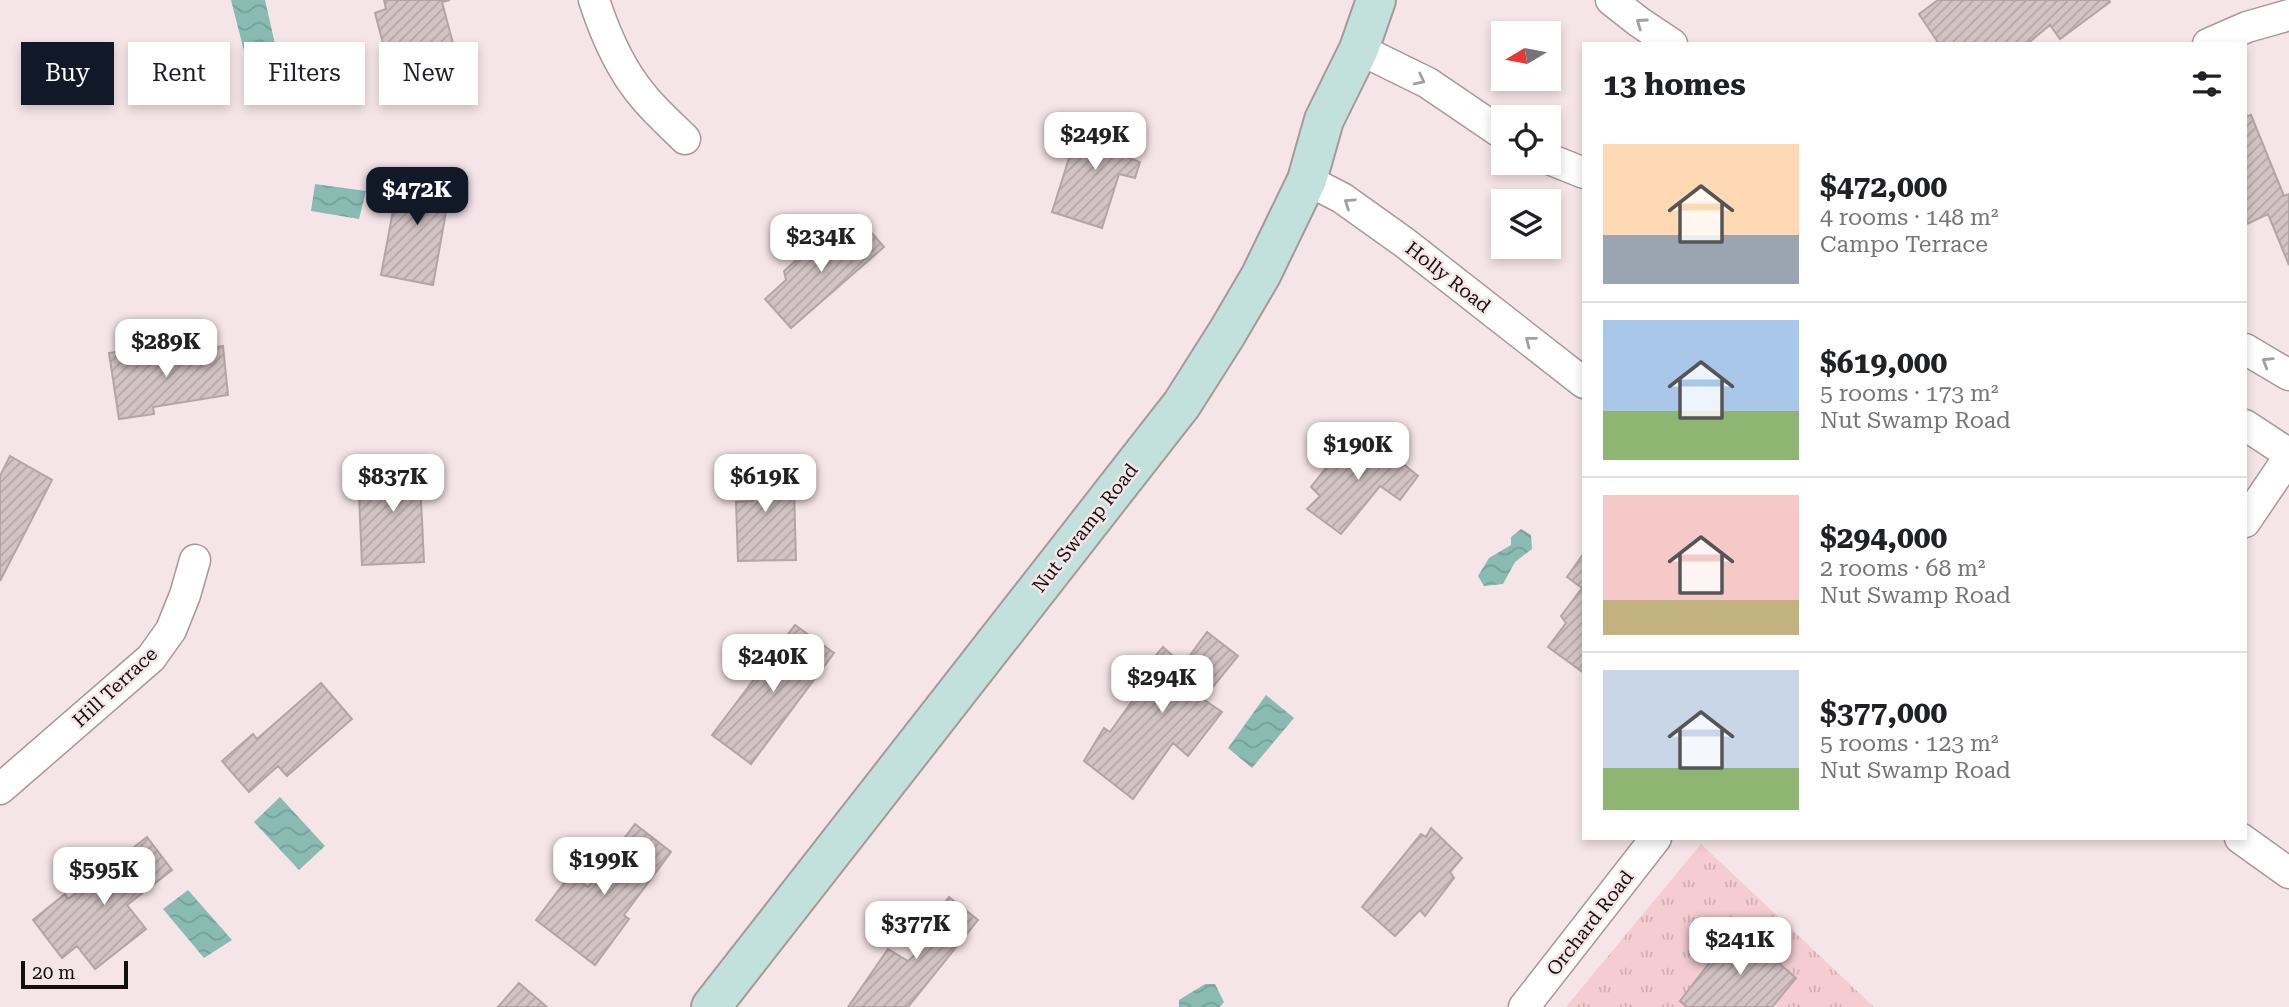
<!DOCTYPE html>
<html lang="en">
<head>
<meta charset="utf-8">
<style>
	:root { --surface:#fff; --page:#f6f6f6; --text:#202124; --muted:#757577; --line:#e0e0e0; --accent:#111827 }
	body { margin:0; font-family:"Roboto Serif",serif; background:var(--page); color:var(--text); height:100vh; display:flex; flex-direction:column; font-size:26px; white-space:nowrap }
	* { box-sizing:border-box; margin:0 }
	p { font-size:23px; color:var(--muted) }
	.icon { flex:none; width:38px; height:38px; fill:none; stroke:currentColor; stroke-width:2; stroke-linecap:round; stroke-linejoin:round }
	.map { position:relative; flex:1; overflow:hidden }
	.side { position:absolute; left:1582px; top:42px; width:665px; height:798px; display:flex; flex-direction:column; background:var(--surface); border-radius:0px; box-shadow:0 4px 10px #0003 }
	.side>* { flex:none }
	.hud { position:absolute; left:21px; top:42px; width:665px; height:63px; display:flex; gap:14px }
	.needle { width:46px; rotate:260deg }
	.controls { position:absolute; left:1491px; top:21px; display:grid; gap:14px }
	.controls a { display:grid; place-items:center; width:70px; height:70px; border-radius:0px; background:var(--surface); box-shadow:0 4px 10px #0003; font-size:35px }
	.scale { position:absolute; left:21px; bottom:18px; width:107px; box-sizing:border-box; padding-left:7px; border:4px solid #140f0f; border-top:0; font-size:19px; line-height:24px; white-space:nowrap; color:#140f0f; -webkit-text-stroke:5px #f6e5e8; paint-order:stroke }
	.price { position:absolute; translate:-50% -60px; padding:0 16px; border-radius:14px; background:#fff; color:#222; font-size:23px; line-height:46px; filter:drop-shadow(0 2px 4px #0008) }
	.price::after { content:''; position:absolute; left:50%; top:42px; width:21px; height:16px; margin-left:-10px; background:inherit; clip-path:polygon(0 0,100% 0,50% 100%) }
	.price.current { background:var(--accent); color:#fff }
	ul { padding:0; list-style:none }
	li { display:flex; align-items:center; gap:21px; height:175px; padding:0 21px }
	li+li { border-top:2px solid var(--line) }
	li span { display:grid; place-items:center; flex:none; width:196px; height:140px; border-radius:0px; color:#555 }
	li>.icon { margin-inline-start:auto }
	span .icon { width:84px; height:84px; fill:#fffc; stroke-width:1 }
	li b { font-size:30px }
	h2 { display:flex; justify-content:space-between; align-items:center; height:84px; padding:0 21px; font-size:30px }
	.chip { padding:0 24px; border-radius:0px; background:var(--surface); box-shadow:0 4px 10px #0003; font-size:24px; line-height:63px }
	.chip.current { background:var(--accent); color:#fff }
	.map>svg:first-child { display:block }
	.park { fill:url(#park-tufts) }
	.water { fill:url(#water-waves) }
	.building { fill:url(#building-hatch); stroke:#b3a4a6; stroke-width:2 }
	.lines { fill:none; stroke-linecap:round; stroke-linejoin:round }
	.street-casing { stroke:#a7989a; stroke-width:33 }
	.secondary-casing { stroke:#a7989a; stroke-width:42 }
	.street { stroke:#fff; stroke-width:30 }
	.secondary { stroke:#c2e1dd; stroke-width:38 }
	.oneway { stroke:#a19f9f }
	.labels { text-anchor:middle; dominant-baseline:central; stroke-width:5; stroke-linejoin:round; paint-order:stroke }
	.street-label { font-size:19px; fill:#140f0f; stroke:#f6e5e8 }
</style>
</head>
<body>
<div class="map">
<svg width="2289" height="1007" viewBox="0 0 2289 1007">
	<defs>
		<pattern id="park-tufts" width="24" height="20" patternUnits="userSpaceOnUse" patternTransform="scale(1.75)"><rect width="24" height="20" fill="#f4ccd2"/><path d="M3 7l-1-3M5 7V3M7 7l1-3M15 17l-1-3M17 17v-4M19 17l1-3" fill="none" stroke="#d0aeb3"/></pattern>
		<pattern id="water-waves" width="16" height="10" patternUnits="userSpaceOnUse" patternTransform="scale(1.75)"><rect width="16" height="10" fill="#89bbb3"/><path d="M0 5q4-4 8 0t8 0" fill="none" stroke="#75a099"/></pattern>
		<pattern id="building-hatch" width="6" height="6" patternUnits="userSpaceOnUse" patternTransform="scale(1.75)"><rect width="6" height="6" fill="#d3c3c5"/><path d="M-1 1l2-2M0 6l6-6M5 7l2-2" fill="none" stroke="#b4a6a8"/></pattern>
	</defs>
	<rect width="100%" height="100%" fill="#f6e5e8"/>
	<path class="park" d="M1701,844L1874,1007H1566Z"/>
	<path class="water" d="M231,0H265L275,44L244,51Z
		M315,184L366,191L359,219L311,211Z
		M1521,529L1531,535L1532,549L1515,562L1503,584L1484,586L1478,576L1489,558L1511,545V537Z
		M1266,695L1294,718L1252,768L1228,748Z
		M280,797L325,846L299,870L254,822Z
		M188,890L232,940L204,958L163,909Z
		M1205,984H1215L1224,1002L1220,1007H1179V1000Z"/>
	<path class="building" d="M384,0H450L442,2L459,66L403,81L395,49L385,51L375,13L386,9Z
		M1938,0H2109L2110,2L2060,39L2050,25L2027,44H1939L1919,14Z
		M2251,115L2284,196L2289,194V265L2268,214L2245,225V117Z
		M1082,117L1136,134L1129,158L1140,162L1135,178L1119,174L1102,228L1052,212Z
		M401,168L452,178L433,285L381,275Z
		M864,224L884,247L791,328L765,299L786,280L784,271L821,238L833,252Z
		M223,346L228,395L153,407L154,414L119,419L109,353L147,347V361Z
		M1368,435L1418,476L1400,500L1380,486L1341,534L1307,509L1320,496L1311,487L1346,443L1356,452Z
		M777,455L778,490L794,489L796,560L738,561L736,502L753,501V479H738L737,456Z
		M10,456L52,480L0,581V476Z
		M419,458L424,562L362,565L359,495L372,494L370,460Z
		M1584,553V673L1548,647L1566,623L1561,616L1582,588L1567,577Z
		M795,625L834,653L751,764L712,735Z
		M1207,632L1238,656L1203,699L1222,712L1188,756L1173,743L1133,799L1084,761L1104,728L1110,732L1140,690L1134,681L1163,647L1183,665Z
		M321,683L352,719L287,776L278,766L249,792L222,761L253,734L257,739Z
		M635,824L671,852L624,915L629,919L595,965L536,920L571,874L588,887Z
		M1431,828L1462,858L1450,872L1454,878L1425,916L1420,910L1395,936L1362,907L1421,834L1426,837Z
		M147,837L172,870L127,905L146,929L95,969L77,946L62,958L33,920L65,894L68,899Z
		M949,897L978,920L908,1007H848L888,949L908,961L918,952L912,946Z
		M1737,927L1796,978L1772,1007H1687L1680,1001Z
		M519,983L547,1007H498Z"/>
	<g class="lines">
		<g class="street-casing">
			<path id="street" d="M594,0C605,34 620,69 643,96C655,111 671,125 685,139
				M1611,0L1639,22L1672,44
				M2208,44L2247,27L2289,15
				M1359,49L1428,83L1503,134
				M1549,159L1584,173
				M1307,180L1342,198L1405,243L1584,383
				M2245,349L2289,375
				M2245,425L2289,454
				M2245,522L2289,457
				M0,789L151,658L171,630L185,595L195,560
				M2240,838L2289,873
				M1524,1007L1656,838"/>
		</g>
		<g class="secondary-casing">
			<path id="secondary" d="M711,1007L1182,404L1227,333L1261,275L1307,180L1324,120L1359,49L1376,0"/>
		</g>
		<use href="#street" class="street"/>
		<use href="#secondary" class="secondary"/>
	</g>
	<defs><path id="oneway-chevron" d="M-2-3.5L2.5 0L-2 3.5" fill="none" stroke-width="1.6" stroke-linecap="round" stroke-linejoin="round" transform="scale(1.75)"/></defs>
	<g class="oneway">
		<use href="#oneway-chevron" transform="translate(1641 23) rotate(-145)"/>
		<use href="#oneway-chevron" transform="translate(1420 80) rotate(27)"/>
		<use href="#oneway-chevron" transform="translate(1349 203) rotate(-146)"/>
		<use href="#oneway-chevron" transform="translate(1530 341) rotate(-142)"/>
		<use href="#oneway-chevron" transform="translate(2267 362) rotate(-149)"/>
	</g>
	<g class="labels">
		<g class="street-label">
			<text transform="translate(1448 277) rotate(38)">Holly Road</text>
			<text transform="translate(1085 528) rotate(-52)">Nut Swamp Road</text>
			<text transform="translate(115 687) rotate(-43)">Hill Terrace</text>
			<text transform="translate(1590 923) rotate(-52)">Orchard Road</text>
		</g>
	</g>
</svg>
<div class="controls">
<a><svg class="needle" viewBox="-14 -14 28 28"><path d="M0-13l5 13h-10z" fill="#e53935"/><path d="M0 13l5-13h-10z" fill="#757577"/></svg></a>
<a><svg class="icon" aria-label="locate" viewBox="0 0 24 24"><circle cx="12" cy="12" r="6"/><path d="M12 2v4M12 18v4M2 12h4M18 12h4"/></svg></a>
<a><svg class="icon" aria-label="layers" viewBox="0 0 24 24"><path d="M12 4l9 5-9 5-9-5zM3 14l9 5 9-5"/></svg></a>
</div>
<div class="scale">20 m</div>
<b class="price" style="left:1095px;top:172px">$249K</b>
<b class="price current" style="left:417px;top:227px">$472K</b>
<b class="price" style="left:821px;top:274px">$234K</b>
<b class="price" style="left:166px;top:379px">$289K</b>
<b class="price" style="left:1358px;top:482px">$190K</b>
<b class="price" style="left:393px;top:514px">$837K</b>
<b class="price" style="left:765px;top:514px">$619K</b>
<b class="price" style="left:773px;top:694px">$240K</b>
<b class="price" style="left:1162px;top:715px">$294K</b>
<b class="price" style="left:604px;top:897px">$199K</b>
<b class="price" style="left:104px;top:907px">$595K</b>
<b class="price" style="left:916px;top:961px">$377K</b>
<b class="price" style="left:1740px;top:977px">$241K</b>
<div class="hud">
<a class="chip current">Buy</a>
<a class="chip">Rent</a>
<a class="chip">Filters</a>
<a class="chip">New</a>
</div>
<section class="side">
<h2>13 homes<svg class="icon" aria-label="filters" viewBox="0 0 24 24"><path d="M4 7h16M4 17h16"/><circle cx="9" cy="7" r="2"/><circle cx="15" cy="17" r="2"/></svg></h2>
<ul>
<li><span style="background:linear-gradient(#ffd9b3 65%,#9aa5b1 0)"><svg class="icon" aria-label="home" viewBox="0 0 24 24"><path d="M3 11l9-7 9 7M6 9v11h12V9"/></svg></span><div><b>$472,000</b><p>4 rooms · 148 m²</p><p>Campo Terrace</p></div></li>
<li><span style="background:linear-gradient(#a9c7e8 65%,#8fb573 0)"><svg class="icon" aria-label="home" viewBox="0 0 24 24"><path d="M3 11l9-7 9 7M6 9v11h12V9"/></svg></span><div><b>$619,000</b><p>5 rooms · 173 m²</p><p>Nut Swamp Road</p></div></li>
<li><span style="background:linear-gradient(#f6c9c9 75%,#c2b280 0)"><svg class="icon" aria-label="home" viewBox="0 0 24 24"><path d="M3 11l9-7 9 7M6 9v11h12V9"/></svg></span><div><b>$294,000</b><p>2 rooms · 68 m²</p><p>Nut Swamp Road</p></div></li>
<li><span style="background:linear-gradient(#c9d6e8 70%,#8fb573 0)"><svg class="icon" aria-label="home" viewBox="0 0 24 24"><path d="M3 11l9-7 9 7M6 9v11h12V9"/></svg></span><div><b>$377,000</b><p>5 rooms · 123 m²</p><p>Nut Swamp Road</p></div></li>
</ul>
</section>
</div>
</body>
</html>
